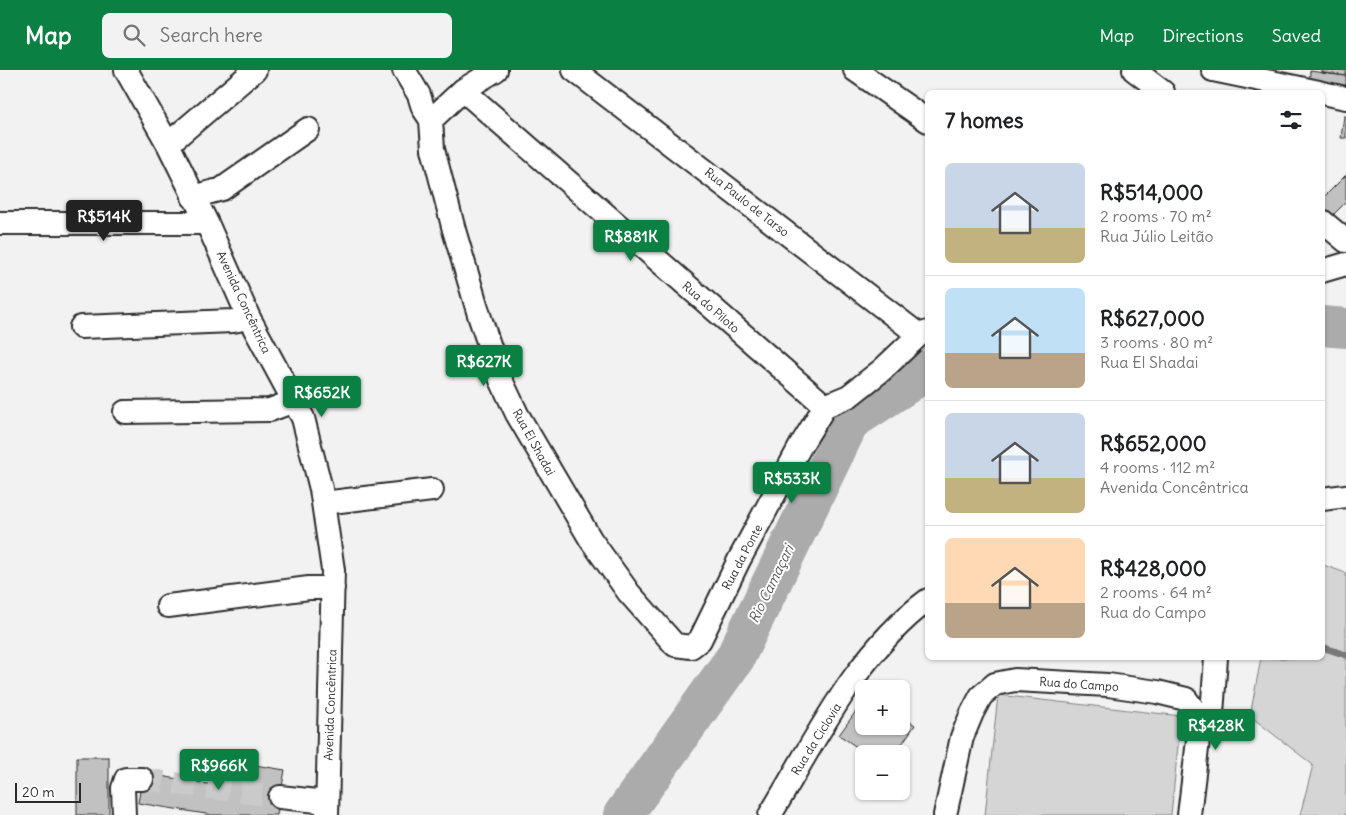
<!DOCTYPE html>
<html lang="en">
<head>
<meta charset="utf-8">
<style>
	:root { --surface:#fff; --page:#f2f2f2; --text:#202124; --muted:#757577; --line:#e0e0e0; --accent:#0b8043 }
	body { margin:0; font-family:Delius,sans-serif; background:var(--page); color:var(--text); height:100vh; display:flex; flex-direction:column; font-size:19px; white-space:nowrap }
	* { box-sizing:border-box; margin:0 }
	p { font-size:16px; color:var(--muted) }
	.icon { flex:none; width:28px; height:28px; fill:none; stroke:currentColor; stroke-width:2; stroke-linecap:round; stroke-linejoin:round }
	.map { position:relative; flex:1; overflow:hidden }
	.panel { position:absolute; left:925px; top:20px; width:400px; height:570px; display:flex; flex-direction:column; background:var(--surface); border-radius:8px; box-shadow:0 1px 4px #0004 }
	.panel>* { flex:none }
	.fabs { position:absolute; left:855px; top:610px; display:grid; gap:10px }
	.fabs a { display:grid; place-items:center; width:55px; height:55px; border-radius:8px; background:var(--surface); box-shadow:0 1px 4px #0004; font-size:25px }
	.scale { position:absolute; left:15px; bottom:12px; width:66px; box-sizing:border-box; padding-left:5px; border:2px solid #2b2b2b; border-top:0; font-size:14px; line-height:18px; white-space:nowrap; color:#2b2b2b; -webkit-text-stroke:4px #fff; paint-order:stroke }
	.price { position:absolute; translate:-50% -42px; padding:0 11px; border-radius:5px; background:var(--accent); color:#fff; font-size:16px; line-height:32px; filter:drop-shadow(0 1px 2px #0008) }
	.price::after { content:''; position:absolute; left:50%; top:30px; width:15px; height:11px; margin-left:-8px; background:inherit; clip-path:polygon(0 0,100% 0,50% 100%) }
	.price.current { background:#222; color:#fff }
	ul { padding:0; list-style:none }
	li { display:flex; align-items:center; gap:15px; height:125px; padding:0 20px }
	li+li { border-top:1px solid var(--line) }
	li span { display:grid; place-items:center; flex:none; width:140px; height:100px; border-radius:8px; color:#555 }
	li>.icon { margin-inline-start:auto }
	span .icon { width:60px; height:60px; fill:#fffc; stroke-width:1 }
	li b { font-size:21px }
	h2 { display:flex; justify-content:space-between; align-items:center; height:60px; padding:0 20px; font-size:21px }
	header { display:flex; align-items:center; gap:30px; box-sizing:border-box; height:70px; padding:0 25px; background:var(--accent); color:#fff }
	header strong { font-size:24px }
	nav { display:flex; gap:28px; margin-inline-start:auto; font-size:18px }
	.search { width:350px; height:45px; background:var(--page); display:flex; align-items:center; gap:12px; box-sizing:border-box; padding:0 18px; border-radius:8px; color:var(--muted); font-size:19px }
	.map>svg:first-child { display:block }
	.green { fill:#d5d5d5; stroke:#808080 }
	.lines { fill:none; stroke-linecap:round; stroke-linejoin:round }
	.stream { stroke:#787878; stroke-width:7 }
	.river { stroke:#ababab; stroke-width:40 }
	.building { fill:#c1c1c1; stroke:#2b2b2b }
	.minor-tunnel { stroke:#cacaca; stroke-width:22; stroke-dasharray:22 11; stroke-linecap:butt }
	.minor-casing { stroke:#2b2b2b; stroke-width:26 }
	.minor { stroke:#fff; stroke-width:22 }
	.labels { text-anchor:middle; dominant-baseline:central; stroke-width:4; stroke-linejoin:round; paint-order:stroke }
	.street-label { font-size:12px; fill:#2b2b2b; stroke:#fff }
	.water-label { font-size:14px; font-style:italic; fill:#585858; stroke:#fff }
</style>
</head>
<body>
<header>
<strong>Map</strong>
<div class="search"><svg class="icon" aria-label="search" viewBox="0 0 24 24"><circle cx="10" cy="10" r="6"/><path d="M15 15l6 6"/></svg>Search here</div>
<nav><a>Map</a><a>Directions</a><a>Saved</a></nav>
</header>
<div class="map">
<svg width="1346" height="745" viewBox="0 0 1346 745">
	<rect width="100%" height="100%" fill="#f2f2f2"/>
	<filter id="ink" filterUnits="userSpaceOnUse"><feTurbulence type="fractalNoise" baseFrequency=".02" numOctaves="2"/><feDisplacementMap in="SourceGraphic" scale="10" xChannelSelector="R" yChannelSelector="G"/><feConvolveMatrix kernelMatrix="1 2 1 2 8 2 1 2 1" color-interpolation-filters="sRGB"/></filter>
	<g filter="url(#ink)">
		<path class="green" d="M1323,495L1346,503V745H1300L1313,695L1250,646L1261,588H1322Z
			M998,625L1181,646L1171,745H985Z"/>
		<g class="lines">
			<path class="stream" d="M1322,577L1346,585"/>
			<path class="river" d="M1322,256L1346,258
				M623,745L735,588L850,351L928,300"/>
		</g>
		<path class="building" d="M1322,0H1346V6L1322,3Z
			M1310,1L1346,6V26L1309,18Z
			M1344,46H1346V68H1341Z
			M1346,105V132L1330,148L1322,140V129Z
			M864,630V656H901V646L915,655L895,684H867L839,665Z
			M77,687H109V745H77Z
			M218,689L285,700L277,745H212L138,733L143,703L214,715Z"/>
		<g class="lines">
			<path class="minor-tunnel" d="M142,709L280,727"/>
			<g class="minor-casing">
				<path id="minor" d="M126,0L168,74L207,153L249,248L303,348L321,419L333,500L327,745
					M404,0L419,25L423,38L431,50L433,79L454,160L480,248L501,310L517,344L591,470L629,523L675,575L691,577L700,570L739,490L801,375L825,336L849,326L882,300L919,265L928,262
					M574,0L919,265
					M855,0L928,51
					M1134,0L1163,22
					M1213,0L1319,22
					M463,20L825,336
					M1322,23L1346,28
					M431,50L463,20L496,0
					M168,74L255,0
					M193,127L222,119L308,59
					M1322,151L1346,171
					M0,153H207
					M1322,201L1346,194
					M81,257L233,251L249,248
					M125,342L270,340L294,331
					M1322,429L1346,426
					M323,433L432,420
					M168,536L309,518H333
					M1211,658L1216,588
					M280,727L327,732
					M124,745L123,718L126,709H142
					M770,745C815,671 856,583 928,530
					M945,745L962,667L972,643L981,626L995,614L1015,610L1108,615L1157,622L1186,629L1192,637L1199,662L1189,745"/>
			</g>
			<use href="#minor" class="minor"/>
		</g>
	</g>
	<g class="labels">
		<g class="street-label">
			<text transform="translate(747 132) rotate(38)">Rua Paulo de Tarso</text>
			<text transform="translate(244 232) rotate(65)">Avenida Concêntrica</text>
			<text transform="translate(711 237) rotate(41)">Rua do Piloto</text>
			<text transform="translate(534 372) rotate(61)">Rua El Shadai</text>
			<text transform="translate(742 487) rotate(-62)">Rua da Ponte</text>
			<text transform="translate(1079 614) rotate(4)">Rua do Campo</text>
			<text transform="translate(330 635) rotate(-88)">Avenida Concêntrica</text>
			<text transform="translate(816 669) rotate(-58)">Rua da Ciclovia</text>
		</g>
		<g class="water-label">
			<text transform="translate(771 514) rotate(-64)">Rio Camaçari</text>
		</g>
	</g>
</svg>
<div class="fabs">
<a>+</a>
<a>−</a>
</div>
<div class="scale">20 m</div>
<b class="price current" style="left:104px;top:172px">R$514K</b>
<b class="price" style="left:631px;top:192px">R$881K</b>
<b class="price" style="left:484px;top:317px">R$627K</b>
<b class="price" style="left:322px;top:348px">R$652K</b>
<b class="price" style="left:792px;top:434px">R$533K</b>
<b class="price" style="left:1216px;top:681px">R$428K</b>
<b class="price" style="left:219px;top:721px">R$966K</b>
<section class="panel">
<h2>7 homes<svg class="icon" aria-label="filters" viewBox="0 0 24 24"><path d="M4 7h16M4 17h16"/><circle cx="9" cy="7" r="2"/><circle cx="15" cy="17" r="2"/></svg></h2>
<ul>
<li><span style="background:linear-gradient(#c9d6e8 65%,#c2b280 0)"><svg class="icon" aria-label="home" viewBox="0 0 24 24"><path d="M3 11l9-7 9 7M6 9v11h12V9"/></svg></span><div><b>R$514,000</b><p>2 rooms · 70 m²</p><p>Rua Júlio Leitão</p></div></li>
<li><span style="background:linear-gradient(#bfe0f5 65%,#b9a48a 0)"><svg class="icon" aria-label="home" viewBox="0 0 24 24"><path d="M3 11l9-7 9 7M6 9v11h12V9"/></svg></span><div><b>R$627,000</b><p>3 rooms · 80 m²</p><p>Rua El Shadai</p></div></li>
<li><span style="background:linear-gradient(#c9d6e8 65%,#c2b280 0)"><svg class="icon" aria-label="home" viewBox="0 0 24 24"><path d="M3 11l9-7 9 7M6 9v11h12V9"/></svg></span><div><b>R$652,000</b><p>4 rooms · 112 m²</p><p>Avenida Concêntrica</p></div></li>
<li><span style="background:linear-gradient(#ffd9b3 65%,#b9a48a 0)"><svg class="icon" aria-label="home" viewBox="0 0 24 24"><path d="M3 11l9-7 9 7M6 9v11h12V9"/></svg></span><div><b>R$428,000</b><p>2 rooms · 64 m²</p><p>Rua do Campo</p></div></li>
</ul>
</section>
</div>
</body>
</html>
